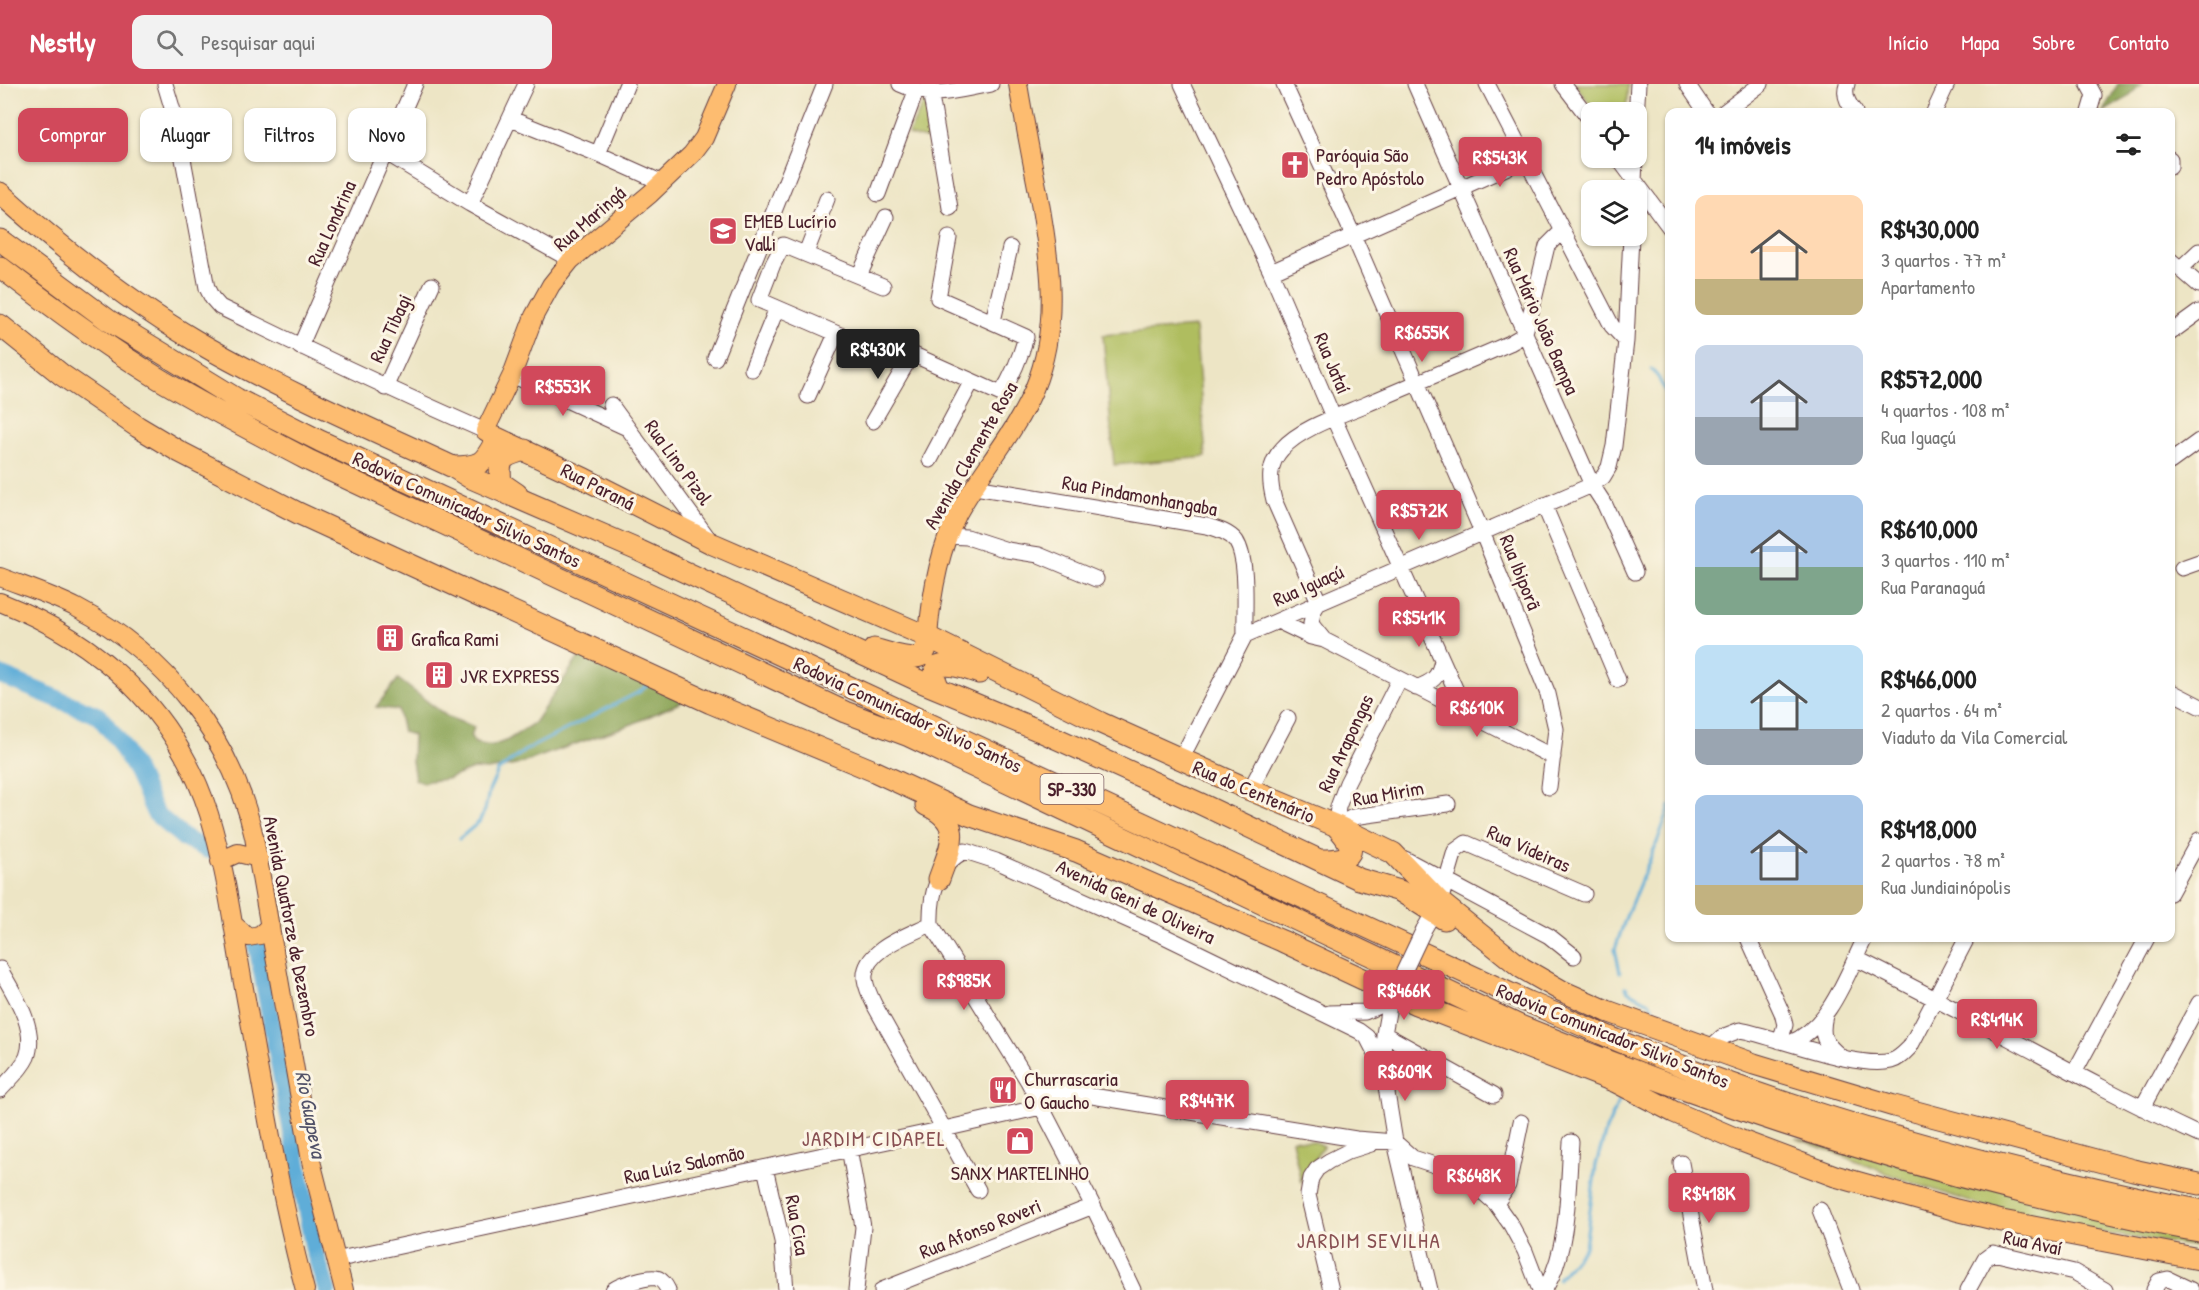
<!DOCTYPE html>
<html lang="pt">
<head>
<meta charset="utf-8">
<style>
	:root { --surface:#fff; --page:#f2f2f2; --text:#222; --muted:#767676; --accent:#d1495b }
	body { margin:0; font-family:"Patrick Hand",sans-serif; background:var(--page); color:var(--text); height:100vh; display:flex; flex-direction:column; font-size:22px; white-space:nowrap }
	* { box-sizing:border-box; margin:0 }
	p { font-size:20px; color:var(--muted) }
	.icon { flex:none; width:33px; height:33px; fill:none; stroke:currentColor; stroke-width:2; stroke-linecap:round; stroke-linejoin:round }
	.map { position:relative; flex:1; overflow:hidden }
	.details { position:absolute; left:1665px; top:24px; width:510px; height:834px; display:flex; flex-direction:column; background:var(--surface); border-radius:12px; box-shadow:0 2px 4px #0004 }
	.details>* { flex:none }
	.guide { position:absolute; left:18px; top:24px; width:570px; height:54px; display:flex; gap:12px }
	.buttons { position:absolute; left:1581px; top:18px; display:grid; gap:12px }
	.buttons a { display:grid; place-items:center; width:66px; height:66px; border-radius:12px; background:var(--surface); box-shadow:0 2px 4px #0004; font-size:30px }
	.price { position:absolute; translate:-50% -51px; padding:0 14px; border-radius:6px; background:var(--accent); color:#fff; font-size:20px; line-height:39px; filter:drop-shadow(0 2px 3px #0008) }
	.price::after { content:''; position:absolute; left:50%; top:36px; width:18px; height:14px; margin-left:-9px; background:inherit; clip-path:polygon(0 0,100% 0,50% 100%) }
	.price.on { background:#222; color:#fff }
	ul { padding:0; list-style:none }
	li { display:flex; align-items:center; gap:18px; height:150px; padding:0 30px }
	li span { display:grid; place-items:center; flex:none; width:168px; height:120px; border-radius:12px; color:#555 }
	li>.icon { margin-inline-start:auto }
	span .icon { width:72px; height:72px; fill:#fffc; stroke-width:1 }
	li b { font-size:26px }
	h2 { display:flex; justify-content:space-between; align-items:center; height:72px; padding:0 30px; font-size:26px }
	.pill { padding:0 21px; border-radius:12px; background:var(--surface); box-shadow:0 2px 4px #0004; font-size:21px; line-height:54px }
	.pill.on { background:var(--accent); color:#fff }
	header { display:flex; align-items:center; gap:36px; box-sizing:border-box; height:84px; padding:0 30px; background:var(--accent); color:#fff }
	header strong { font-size:28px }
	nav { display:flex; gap:33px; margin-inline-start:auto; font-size:21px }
	.search { width:420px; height:54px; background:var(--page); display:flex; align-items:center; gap:15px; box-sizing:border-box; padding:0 21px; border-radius:12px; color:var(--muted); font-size:22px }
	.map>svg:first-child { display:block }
	.green { fill:#afbd5f; stroke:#7c6e45; stroke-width:1.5 }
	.forest { fill:#8ba456; stroke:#6a6240; stroke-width:1.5 }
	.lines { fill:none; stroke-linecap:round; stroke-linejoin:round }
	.stream { stroke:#5fadd8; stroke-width:3 }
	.river { stroke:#5fadd8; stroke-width:18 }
	.minor-casing { stroke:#623d42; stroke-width:17 }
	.major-casing { stroke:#623d42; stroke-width:20 }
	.highway-casing { stroke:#623d42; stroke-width:23 }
	.minor { stroke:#fff; stroke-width:15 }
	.major { stroke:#fdbc70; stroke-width:18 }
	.highway { stroke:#fdbc70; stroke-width:21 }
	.minor-bridge-casing { stroke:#623d42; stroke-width:17; stroke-linecap:butt }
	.minor-bridge { stroke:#fff; stroke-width:15 }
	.labels { text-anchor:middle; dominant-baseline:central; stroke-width:6; stroke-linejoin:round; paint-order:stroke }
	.shield { fill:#fcf5e5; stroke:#7f5f63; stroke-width:1.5 }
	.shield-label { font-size:18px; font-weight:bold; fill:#4a1f2b }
	.poi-label { font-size:20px; fill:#4a1f2b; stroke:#fcf5e5; text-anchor:start }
	.street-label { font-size:20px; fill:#4a1f2b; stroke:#fcf5e5 }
	.water-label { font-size:21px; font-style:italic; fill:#515168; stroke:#fcf5e5 }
	.neighbourhood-label { font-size:21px; letter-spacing:1.5px; fill:#884f52; stroke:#fcf5e5 }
</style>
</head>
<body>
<header>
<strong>Nestly</strong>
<div class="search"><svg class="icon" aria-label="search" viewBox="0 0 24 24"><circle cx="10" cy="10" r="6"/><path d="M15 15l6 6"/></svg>Pesquisar aqui</div>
<nav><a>Início</a><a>Mapa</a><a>Sobre</a><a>Contato</a></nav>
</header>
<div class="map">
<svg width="2199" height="1206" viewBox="0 0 2199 1206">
	<rect width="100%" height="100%" fill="#fcf5e5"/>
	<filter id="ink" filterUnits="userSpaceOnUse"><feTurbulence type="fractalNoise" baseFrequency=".0167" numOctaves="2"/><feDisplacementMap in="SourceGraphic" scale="12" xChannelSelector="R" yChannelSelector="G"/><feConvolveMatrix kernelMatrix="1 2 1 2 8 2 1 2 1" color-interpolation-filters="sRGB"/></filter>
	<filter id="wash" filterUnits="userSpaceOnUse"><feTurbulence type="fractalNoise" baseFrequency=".008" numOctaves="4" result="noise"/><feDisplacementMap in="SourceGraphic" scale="24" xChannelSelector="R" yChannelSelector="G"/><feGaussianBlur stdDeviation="1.35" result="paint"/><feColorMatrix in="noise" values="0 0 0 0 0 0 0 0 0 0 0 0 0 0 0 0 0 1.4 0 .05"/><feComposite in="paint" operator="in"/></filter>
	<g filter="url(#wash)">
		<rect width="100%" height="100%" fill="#ede5c5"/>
		<path class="green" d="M1575,0H1628L1626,28H1596Z
			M924,18L927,19L935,57L908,51Z
			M1195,243L1206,373L1114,381L1103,251Z
			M1796,1054L2199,1153V1163L2109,1150L1979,1121L1899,1094Z
			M1294,1055L1315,1058L1323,1062L1301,1098L1292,1056Z"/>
		<path class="forest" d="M2118,0H2141L2127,14L2103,28Z
			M581,570L684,617L632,640L516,681L487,686L473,685L447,695L428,697L423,699L415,695L412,677L413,651L403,648L398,626L376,623L398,595L448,633L474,643L471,653L475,659L492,662L508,656L534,639Z"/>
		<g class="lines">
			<path class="stream" d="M1651,285L1658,293L1670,318
				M459,755L479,738L485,726L489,707L498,687L524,667L639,608L649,600
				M262,887L269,882
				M1620,888L1615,865L1627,830L1658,756L1670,722
				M1626,903L1628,907L1649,918L1656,928
				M1558,1195L1585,1163L1596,1081L1606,1046L1619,1017"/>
			<path class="river" d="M0,591L99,632L118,656L137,689L155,729L185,755L208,766
				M257,861L314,1166L327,1206"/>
		</g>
	</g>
	<g filter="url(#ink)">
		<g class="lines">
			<g class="minor-casing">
				<path id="minor" d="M165,0L176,37L207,204L212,214L220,223C308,266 395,308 485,347
					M900,0C934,16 955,6 991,0
					M929,0L950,124
					M1182,0L1271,188L1334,335L1467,631
					M1284,0L1353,151L1482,448L1548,610L1556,645L1549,703
					M1415,0L1592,401L1605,421L1635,488
					M1487,0L1612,242L1626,257
					M1563,0L1592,38
					M1687,0L1706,28
					M1847,0C1843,11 1848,20 1855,28
					M2088,0L2094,11L2089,28
					M1724,28L1761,0
					M1934,28L1947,0
					M1636,34L1638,0
					M511,35L598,70L663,99
					M385,68L470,120L571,176
					M598,70L627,0
					M1618,74L1670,144
					M2170,75V83
					M1634,98L1635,74
					M878,110L916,7
					M470,120L526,0
					M806,169L827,115
					M2170,176L2199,201
					M2180,185L2199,167
					M1271,188L1526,75
					M859,192L886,133
					M993,237L1010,164
					M2170,249L2199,228
					M854,257L759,216L773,180L783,161L883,202
					M300,263L415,0
					M715,274L825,0
					M752,285L777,224
					M512,291L627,344
					M385,304L432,201
					M808,312L836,250
					M611,321L711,458
					M873,337L912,270L1001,310C1013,291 1020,274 1026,253L938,214L949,154
					M930,376L972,297
					M2170,378L2199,357
					M975,403L1207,442C1217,445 1229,448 1236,457C1249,477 1244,527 1245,551
					M1544,421L1618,596
					M947,452L967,453L1007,466L1039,471L1096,495
					M2182,484L2199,478
					M1278,537L1311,553L1324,556L1553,673
					M1324,556L1311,540L1313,528L1319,518L1274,416C1269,397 1268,380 1282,365C1300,344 1341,331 1367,320C1414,300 1462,280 1510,259L1524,251L1531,228L1547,162L1562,147
					M1399,596L1347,699L1338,723L1336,742L1353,733L1448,720
					M1416,604C1432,598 1439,594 1442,576
					M2170,607L2199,622
					M1181,675L1245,551L1592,401L1603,393L1609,383L1614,362L1626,257L1631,152
					M1250,706L1288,634
					M1405,775L1549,852L1574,872
					M2170,809L2199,756
					M931,840C909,851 862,866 865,895C866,904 871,914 875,922L978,1106
					M1424,845L1440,818L1455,767L1466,759L1584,810
					M1748,854L1782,929L1785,941L1780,957
					M1855,874C1971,931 2082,997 2199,1051
					M0,885C13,909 38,944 27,973C21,986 9,996 0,1006
					M1390,917L1384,950L1383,984L1395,1058L1430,1206
					M1329,929L1365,928L1390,917
					M1825,931C1820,953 1824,958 1840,972
					M1384,950L1494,1011
					M1790,959C1830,943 1847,890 1865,854
					M1709,965L1722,953L1740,946C1777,953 1858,986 1891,977C1899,975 1904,969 1910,963L1967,854
					M2074,989L2147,854
					M1028,997L1049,1005L1356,1055L1395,1058L1413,1074L1453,1087L1478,1104L1496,1120L1511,1141L1525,1167L1540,1206
					M2142,1024L2199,919
					M849,1064L863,1143L856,1206
					M1681,1079L1705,1206
					M765,1084L782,1157L786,1206
					M1496,1120L1508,1101L1521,1038
					M1820,1126L1851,1206
					M335,1176L944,1045L1041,1023L1064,1014L1086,1010
					M613,1206C620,1201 652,1190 659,1195C663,1197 666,1202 668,1206
					M882,1206L1093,1122
					M1133,1206L1093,1122L1028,997L931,840C930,812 937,780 965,767L996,777L1166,853L1359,947L1367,953L1383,984
					M1331,1206L1308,1111L1311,1094L1317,1085L1329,1077L1349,1067L1371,1060
					M1544,1206C1569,1170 1568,1101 1571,1058
					M1968,1206L1985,1175L1993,1169L2074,1188L2105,1206
					M2154,1206L2159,1197L2168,1195L2191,1206"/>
			</g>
			<g class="major-casing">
				<path id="major" d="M497,354L485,347L512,291L534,232L551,201L571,176L650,110L692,70L704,54L727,0
					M0,493C26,503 52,511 77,524C165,570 233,655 254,753L311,1077L344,1206
					M0,518C99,557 176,626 209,730C226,785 233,843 243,899C262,1001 278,1105 305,1206
					M928,553C931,512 939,466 958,429C981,387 1015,350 1034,305C1061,240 1050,174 1038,108C1031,72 1024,36 1018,0
					M220,777L238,769L259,774
					M233,840L248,853L260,851L270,842"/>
			</g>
			<g class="highway-casing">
				<path id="highway" d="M0,109C61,164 125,215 196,257C278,305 367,343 453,383L469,393L640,467L924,599L1040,647L1201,720L1359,795L1400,807L1444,835
					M0,156L108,236L237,315L320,357L1528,918C1566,934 1603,951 1641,966C1773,1019 1910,1060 2048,1093C2098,1105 2148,1117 2199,1126
					M0,183C52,223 105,262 161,296C210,325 260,351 310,377L845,628L909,652L1520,942C1683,1009 1850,1066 2021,1108C2080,1122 2139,1137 2199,1147
					M0,241L62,291L138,343L180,368L298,429L711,619L874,687L969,731L1076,767L1282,857L1416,920L1616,998L1674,1028L1739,1056L1835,1092L1956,1126L2002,1137L2199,1175
					M453,383C482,383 484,379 497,354L585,395L713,460L928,553L1101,639L1250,706L1339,743L1393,769L1440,818L1522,884L1562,907L1607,927L1754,980L1894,1022L2133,1086L2199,1100
					M517,410L501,399C498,374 503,372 525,366
					M874,565C885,568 912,578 922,571C927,567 927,558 928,553
					M939,605L934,592L937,583C950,578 967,585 979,589
					M926,721C966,739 950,763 939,795
					M1321,776C1354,776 1360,768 1336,742"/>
			</g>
			<use href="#minor" class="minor"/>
			<use href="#major" class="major"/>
			<use href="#highway" class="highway"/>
			<g class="minor-bridge-casing">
				<path id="minor-bridge" d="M1390,917L1424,845"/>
			</g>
			<use href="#minor-bridge" class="minor-bridge"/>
		</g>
	</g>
	<defs>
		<g id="church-square" transform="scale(1.5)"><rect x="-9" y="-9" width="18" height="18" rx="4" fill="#d1495b" stroke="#fcf5e5"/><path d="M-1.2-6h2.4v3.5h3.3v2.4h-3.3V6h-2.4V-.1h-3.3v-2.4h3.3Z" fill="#fff"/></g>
		<g id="school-square" transform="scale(1.5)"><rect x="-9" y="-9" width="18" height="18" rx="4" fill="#d1495b" stroke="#fcf5e5"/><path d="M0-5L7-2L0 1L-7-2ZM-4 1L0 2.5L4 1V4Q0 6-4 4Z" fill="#fff"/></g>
		<g id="building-square" transform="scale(1.5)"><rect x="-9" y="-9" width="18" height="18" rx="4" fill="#d1495b" stroke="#fcf5e5"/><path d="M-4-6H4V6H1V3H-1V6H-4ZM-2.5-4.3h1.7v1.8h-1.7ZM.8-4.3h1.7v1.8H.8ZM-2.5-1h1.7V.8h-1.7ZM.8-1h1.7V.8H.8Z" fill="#fff"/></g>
		<g id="restaurant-square" transform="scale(1.5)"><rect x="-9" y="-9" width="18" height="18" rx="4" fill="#d1495b" stroke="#fcf5e5"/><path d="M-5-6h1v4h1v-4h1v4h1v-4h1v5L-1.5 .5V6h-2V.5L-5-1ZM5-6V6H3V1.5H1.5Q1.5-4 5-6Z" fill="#fff"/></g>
		<g id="shop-square" transform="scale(1.5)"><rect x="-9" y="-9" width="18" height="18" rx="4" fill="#d1495b" stroke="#fcf5e5"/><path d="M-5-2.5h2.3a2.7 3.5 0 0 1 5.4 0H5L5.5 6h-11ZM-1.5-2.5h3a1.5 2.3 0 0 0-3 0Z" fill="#fff"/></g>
	</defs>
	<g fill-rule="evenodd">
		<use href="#church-square" x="1295" y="81"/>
		<use href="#school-square" x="723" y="147"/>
		<use href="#building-square" x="390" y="554"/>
		<use href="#building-square" x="439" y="591"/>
		<use href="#restaurant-square" x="1003" y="1006"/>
		<use href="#shop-square" x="1020" y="1057"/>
	</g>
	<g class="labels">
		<rect class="shield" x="1040.5" y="690" width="63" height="30" rx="4.5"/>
		<g class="shield-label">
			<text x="1072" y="705">SP-330</text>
		</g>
		<g class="poi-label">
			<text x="1316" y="70">Paróquia São<tspan x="1316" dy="23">Pedro Apóstolo</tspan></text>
			<text x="744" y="136">EMEB Lucírio<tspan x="744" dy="23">Valli</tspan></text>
			<text x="411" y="554">Grafica Rami</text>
			<text x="460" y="591">JVR EXPRESS</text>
			<text x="1024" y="994">Churrascaria<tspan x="1024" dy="23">O Gaucho</tspan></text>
			<text x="1020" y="1088" text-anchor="middle">SANX MARTELINHO</text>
		</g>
		<g class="street-label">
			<text transform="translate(589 134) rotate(-41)">Rua Maringá</text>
			<text transform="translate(331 139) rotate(-66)">Rua Londrina</text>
			<text transform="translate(1542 237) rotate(66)">Rua Mário João Bampa</text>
			<text transform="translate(390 244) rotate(-65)">Rua Tibagi</text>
			<text transform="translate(1333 279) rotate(67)">Rua Jataí</text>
			<text transform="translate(970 371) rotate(-60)">Avenida Clemente Rosa</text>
			<text transform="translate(679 378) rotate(54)">Rua Lino Pizol</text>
			<text transform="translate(598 402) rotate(27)">Rua Paraná</text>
			<text transform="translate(1140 411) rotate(10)">Rua Pindamonhangaba</text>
			<text transform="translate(467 425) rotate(25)">Rodovia Comunicador Silvio Santos</text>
			<text transform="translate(1521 488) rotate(68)">Rua Ibiporã</text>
			<text transform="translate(1308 501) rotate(-24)">Rua Iguaçú</text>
			<text transform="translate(908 630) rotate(25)">Rodovia Comunicador Silvio Santos</text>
			<text transform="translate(1345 659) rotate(-65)">Rua Arapongas</text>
			<text transform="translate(1254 707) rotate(23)">Rua do Centenário</text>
			<text transform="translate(1388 709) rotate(-10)">Rua Mirim</text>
			<text transform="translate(1529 764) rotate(24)">Rua Videiras</text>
			<text transform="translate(1136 817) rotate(25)">Avenida Geni de Oliveira</text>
			<text transform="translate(292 842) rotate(79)">Avenida Quatorze de Dezembro</text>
			<text transform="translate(1613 951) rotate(22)">Rodovia Comunicador Silvio Santos</text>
			<text transform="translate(684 1080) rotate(-12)">Rua Luíz Salomão</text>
			<text transform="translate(798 1141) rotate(80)">Rua Cica</text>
			<text transform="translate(980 1144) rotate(-22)">Rua Afonso Roveri</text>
			<text transform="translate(2033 1158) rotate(12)">Rua Avaí</text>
		</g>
		<g class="water-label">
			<text transform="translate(311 1030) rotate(79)">Rio Guapeva</text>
		</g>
		<g class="neighbourhood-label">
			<text x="874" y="1054">JARDIM CIDAPEL</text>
			<text x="1369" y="1156">JARDIM SEVILHA</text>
		</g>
	</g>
</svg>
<div class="buttons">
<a><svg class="icon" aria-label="locate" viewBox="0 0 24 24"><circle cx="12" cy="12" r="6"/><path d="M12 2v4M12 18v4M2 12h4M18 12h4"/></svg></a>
<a><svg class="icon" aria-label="layers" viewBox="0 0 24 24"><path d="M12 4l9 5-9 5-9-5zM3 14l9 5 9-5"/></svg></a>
</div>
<b class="price" style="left:1500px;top:104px">R$543K</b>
<b class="price" style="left:1422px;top:279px">R$655K</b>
<b class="price on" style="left:878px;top:296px">R$430K</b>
<b class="price" style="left:563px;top:333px">R$553K</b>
<b class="price" style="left:1419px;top:457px">R$572K</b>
<b class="price" style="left:1419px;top:564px">R$541K</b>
<b class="price" style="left:1477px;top:654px">R$610K</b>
<b class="price" style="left:964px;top:927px">R$985K</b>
<b class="price" style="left:1404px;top:937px">R$466K</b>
<b class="price" style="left:1997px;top:966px">R$414K</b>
<b class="price" style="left:1405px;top:1018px">R$609K</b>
<b class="price" style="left:1207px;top:1047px">R$447K</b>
<b class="price" style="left:1474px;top:1122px">R$648K</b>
<b class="price" style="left:1709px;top:1140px">R$418K</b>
<div class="guide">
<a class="pill on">Comprar</a>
<a class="pill">Alugar</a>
<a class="pill">Filtros</a>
<a class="pill">Novo</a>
</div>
<section class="details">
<h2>14 imóveis<svg class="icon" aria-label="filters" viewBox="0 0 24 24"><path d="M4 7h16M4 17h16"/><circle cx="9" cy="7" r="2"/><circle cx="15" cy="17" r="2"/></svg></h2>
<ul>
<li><span style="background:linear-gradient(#ffd9b3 70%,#c2b280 0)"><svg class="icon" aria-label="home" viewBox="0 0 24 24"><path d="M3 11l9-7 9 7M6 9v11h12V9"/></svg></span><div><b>R$430,000</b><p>3 quartos · 77 m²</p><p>Apartamento</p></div></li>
<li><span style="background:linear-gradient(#c9d6e8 60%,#9aa5b1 0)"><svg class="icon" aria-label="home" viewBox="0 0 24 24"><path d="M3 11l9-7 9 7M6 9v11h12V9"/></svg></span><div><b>R$572,000</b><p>4 quartos · 108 m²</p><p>Rua Iguaçú</p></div></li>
<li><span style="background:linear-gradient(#a9c7e8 60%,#7fa58c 0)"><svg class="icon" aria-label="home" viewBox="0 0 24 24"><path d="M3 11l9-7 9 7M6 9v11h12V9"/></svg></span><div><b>R$610,000</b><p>3 quartos · 110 m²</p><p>Rua Paranaguá</p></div></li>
<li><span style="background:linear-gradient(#bfe0f5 70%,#9aa5b1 0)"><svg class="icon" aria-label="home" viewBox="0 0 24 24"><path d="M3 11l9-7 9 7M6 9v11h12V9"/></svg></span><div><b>R$466,000</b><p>2 quartos · 64 m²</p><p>Viaduto da Vila Comercial</p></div></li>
<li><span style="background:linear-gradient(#a9c7e8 75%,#c2b280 0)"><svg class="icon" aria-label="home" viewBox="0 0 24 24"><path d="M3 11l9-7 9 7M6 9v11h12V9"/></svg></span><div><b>R$418,000</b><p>2 quartos · 78 m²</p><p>Rua Jundiainópolis</p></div></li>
</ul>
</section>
</div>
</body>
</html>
